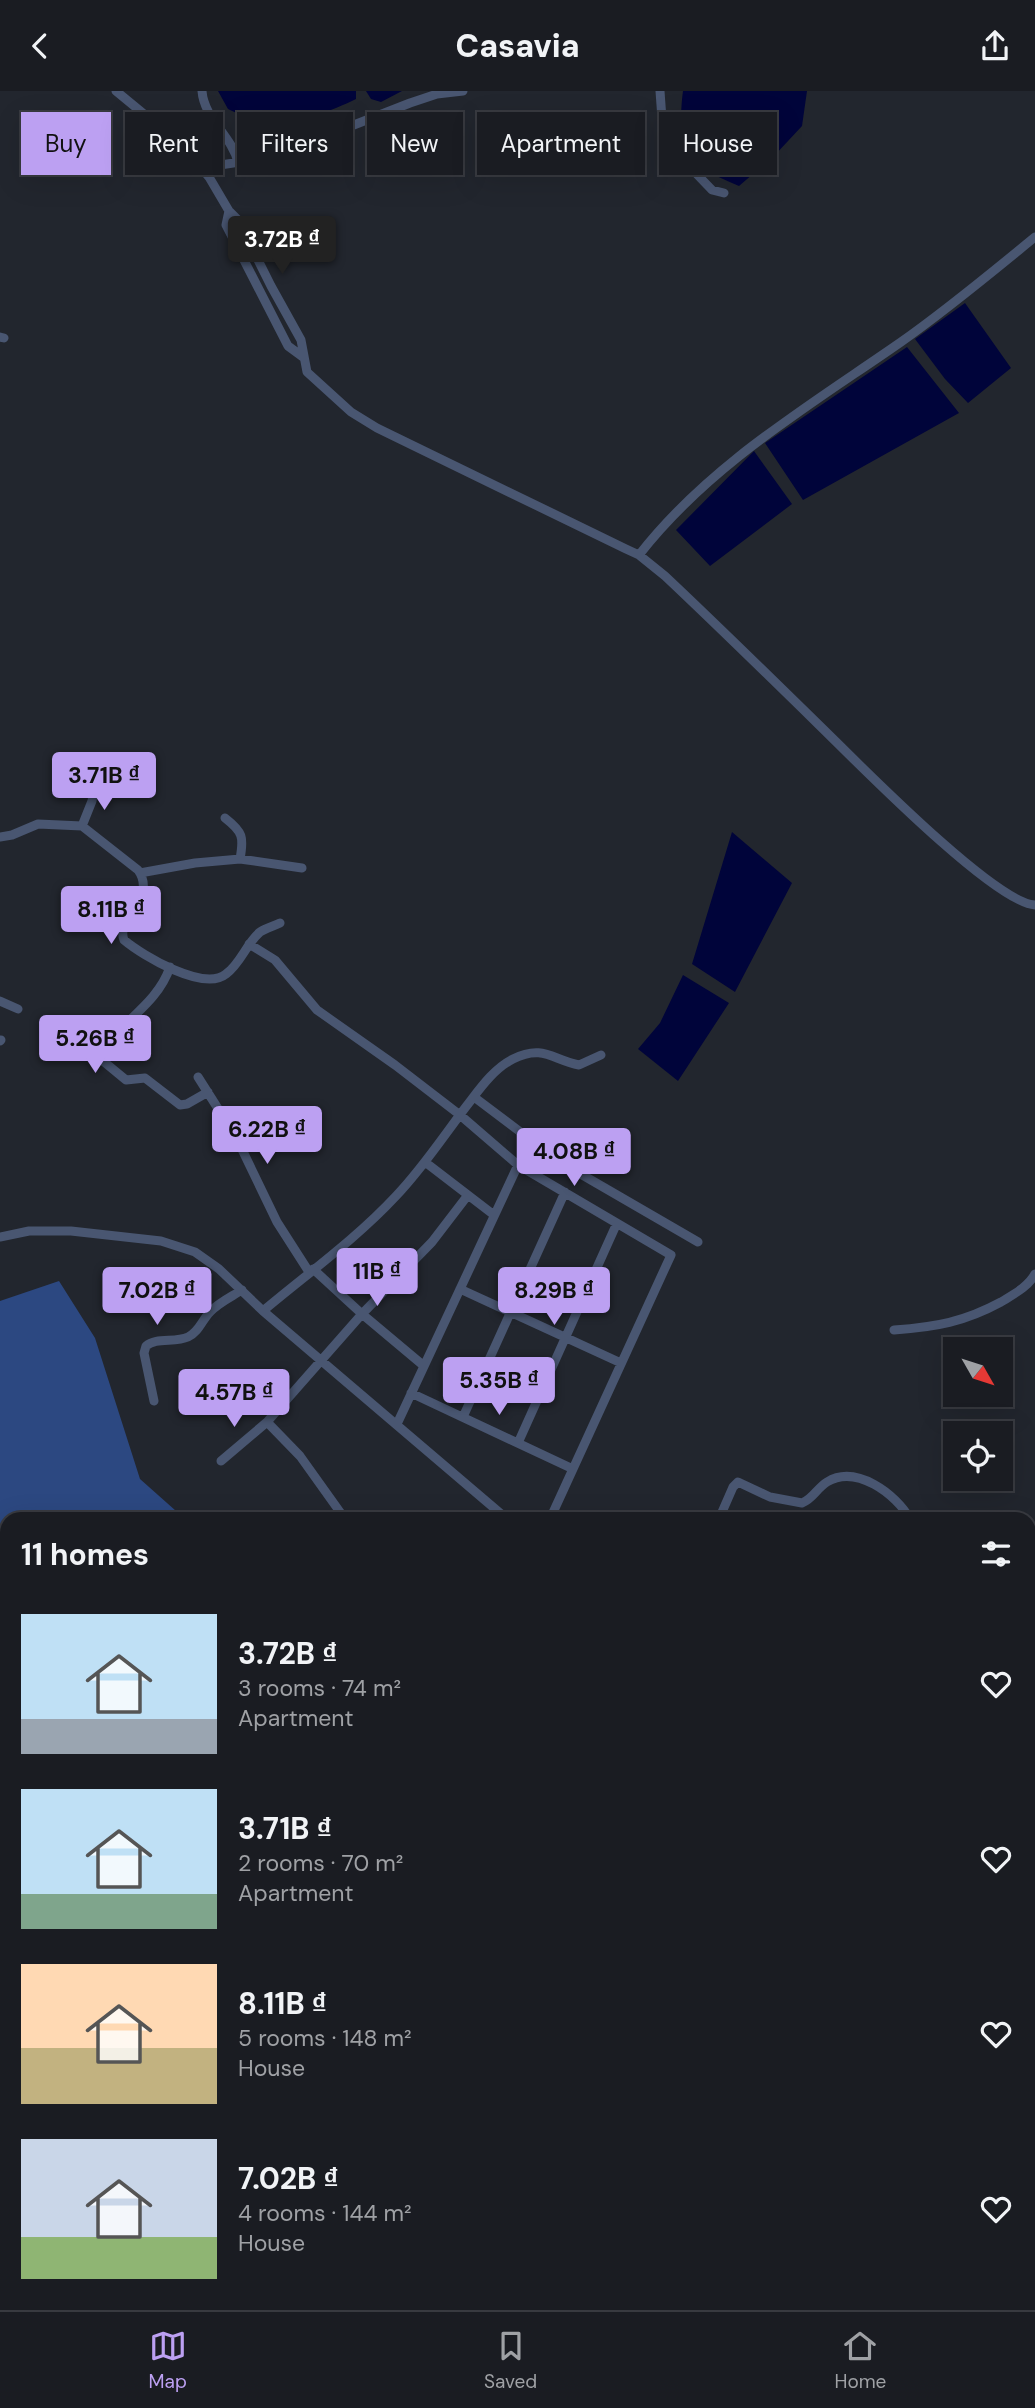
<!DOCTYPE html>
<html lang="en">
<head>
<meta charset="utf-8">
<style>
	:root { --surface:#1a1c22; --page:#23252a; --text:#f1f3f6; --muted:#9fa1a5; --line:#383a40; --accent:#bca0f2 }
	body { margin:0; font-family:"DM Sans",sans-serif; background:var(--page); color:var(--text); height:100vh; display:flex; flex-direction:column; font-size:26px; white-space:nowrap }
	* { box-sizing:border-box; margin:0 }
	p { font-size:23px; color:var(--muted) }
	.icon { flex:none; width:38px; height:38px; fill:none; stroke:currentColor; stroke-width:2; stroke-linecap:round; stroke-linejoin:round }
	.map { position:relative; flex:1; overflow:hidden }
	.drawer { position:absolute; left:0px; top:1421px; width:1036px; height:798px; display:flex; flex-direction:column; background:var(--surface); border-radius:21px 21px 0 0; box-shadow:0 7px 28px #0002,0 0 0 2px var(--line) }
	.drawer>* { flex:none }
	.banner { position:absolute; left:21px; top:21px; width:994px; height:63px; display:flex; gap:14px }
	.needle { width:46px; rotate:129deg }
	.controls { position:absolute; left:943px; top:1246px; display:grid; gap:14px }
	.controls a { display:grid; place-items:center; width:70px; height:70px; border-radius:0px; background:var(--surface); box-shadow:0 7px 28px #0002,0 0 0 2px var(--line); font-size:35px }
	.price { position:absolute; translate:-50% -60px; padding:0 16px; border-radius:7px; background:var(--accent); color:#111; font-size:23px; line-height:46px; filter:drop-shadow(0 2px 4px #0008) }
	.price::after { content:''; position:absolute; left:50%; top:42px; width:21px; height:16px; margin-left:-10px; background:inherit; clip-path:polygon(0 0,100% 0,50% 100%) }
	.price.current { background:#222; color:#fff }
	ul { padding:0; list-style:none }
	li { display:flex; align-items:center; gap:21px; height:175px; padding:0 21px }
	li span { display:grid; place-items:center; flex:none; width:196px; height:140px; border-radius:0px; color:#555 }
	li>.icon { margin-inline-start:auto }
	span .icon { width:84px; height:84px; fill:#fffc; stroke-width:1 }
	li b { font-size:30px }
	h2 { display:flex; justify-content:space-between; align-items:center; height:84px; padding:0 21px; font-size:30px }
	.pill { padding:0 24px; border-radius:0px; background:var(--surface); box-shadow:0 7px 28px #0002,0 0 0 2px var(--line); font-size:24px; line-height:63px }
	.pill.current { background:var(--accent); color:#111 }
	header { display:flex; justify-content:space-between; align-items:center; height:91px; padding:0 21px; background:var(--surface); font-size:32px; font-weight:800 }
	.tab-bar { display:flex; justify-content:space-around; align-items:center; height:98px; border-top:2px solid var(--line); background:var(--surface); font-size:19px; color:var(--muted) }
	.tab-bar a { display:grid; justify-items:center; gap:4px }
	.tab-bar .current { color:var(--accent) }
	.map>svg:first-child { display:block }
	.green { fill:#2c4881 }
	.water { fill:#00043a }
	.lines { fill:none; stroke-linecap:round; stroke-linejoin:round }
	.minor { stroke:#495671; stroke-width:9 }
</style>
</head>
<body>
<header><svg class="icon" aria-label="back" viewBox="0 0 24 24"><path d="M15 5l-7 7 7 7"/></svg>Casavia<svg class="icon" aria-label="share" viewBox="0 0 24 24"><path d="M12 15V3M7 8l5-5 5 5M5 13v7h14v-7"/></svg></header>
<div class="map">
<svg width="1035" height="2219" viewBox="0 0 1035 2219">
	<rect width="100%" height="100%" fill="#22262e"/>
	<path class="green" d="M59,1190L95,1247L140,1388L185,1428H7V1802L0,1799V1210Z"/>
	<path class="water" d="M218,0H356V8C328,22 291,34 259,30C249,29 237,22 228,18Z
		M366,0H402L381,11L371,8Z
		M683,0H807L802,35L774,65L739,95C726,89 705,82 695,70C679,51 680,23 683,0Z
		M965,212L1011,277L968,312L945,288L915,248Z
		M907,256L959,322L803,409L765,352Z
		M754,360L792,413L710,475L676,439Z
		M732,741L792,792L735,901L692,873Z
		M683,884L729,912L678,990L638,958L660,932Z"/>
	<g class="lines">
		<path class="minor" d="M116,0L184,56L209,86L229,120L238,129L271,195L301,249L307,281L351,321L377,337L626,458L639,464L665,485C717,534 768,584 819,634C854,668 994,812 1035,814
			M202,0C204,28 232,45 238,71
			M660,0L663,42L666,51L712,99L724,102
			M201,77L272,66L410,12L437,3L463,0
			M229,120L226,134L288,255L303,266
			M0,246L4,247
			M639,464C709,374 809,315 901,251C948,218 991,182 1035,146
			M225,727C243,741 244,746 240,768
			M82,735L92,710L93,704
			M0,746L12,744L38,733L82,735L138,779C158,807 115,827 124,849C143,865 204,901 226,883C241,872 246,853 260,841C266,837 274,835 280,832
			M140,782L195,772L240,768L302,777
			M249,853L275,869L317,919L395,974L460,1024L518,1074L671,1164L550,1428
			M170,876C158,911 126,928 104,956L103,970L126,989L145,987L180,1014L187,1013L208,1001
			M0,910L18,918
			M0,950L1,949
			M198,986L236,1046L277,1131L309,1181
			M474,1006L560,1071L698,1151
			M425,1071L494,1124
			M0,1146L29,1140H71L161,1150L195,1161L219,1178L263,1220L507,1428
			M313,1178L362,1223L424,1275
			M460,1198L621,1272
			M263,1220C307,1183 356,1148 396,1105C422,1078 443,1046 465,1017C479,999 493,978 513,968C543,953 553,969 579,974L601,964
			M894,1239C936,1236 964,1231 1001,1211C1014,1203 1028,1196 1035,1183
			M411,1302L573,1378
			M154,1310L144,1262L146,1255C156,1246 175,1252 188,1246C199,1241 202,1229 210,1221C218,1212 231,1206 242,1199
			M463,1326L565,1101
			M397,1333L518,1074
			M518,1352L617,1132
			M221,1370L267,1331
			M345,1428L300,1365L267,1331L362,1223L432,1151L468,1104
			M719,1428L733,1396L738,1391L770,1406L802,1412C813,1408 817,1397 827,1391C856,1373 896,1403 910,1428
			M1029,1563L1035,1601
			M1029,1734L1035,1738
			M0,1851H7
			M0,1909L7,1912
			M0,1958L7,1959
			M1029,2059L1035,2060
			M0,2094L7,2097
			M283,2212L285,2219
			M10,2219L12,2212
			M118,2219L194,2212
			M769,2219L770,2212
			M775,2219L777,2212"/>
	</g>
</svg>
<div class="controls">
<a><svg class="needle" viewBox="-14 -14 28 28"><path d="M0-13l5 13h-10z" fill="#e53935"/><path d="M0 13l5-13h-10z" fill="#9fa1a5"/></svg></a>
<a><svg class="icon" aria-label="locate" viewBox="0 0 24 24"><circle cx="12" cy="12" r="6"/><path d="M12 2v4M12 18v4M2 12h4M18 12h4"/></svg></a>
</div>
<b class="price current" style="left:282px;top:185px">3.72B ₫</b>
<b class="price" style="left:104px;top:721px">3.71B ₫</b>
<b class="price" style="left:111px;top:855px">8.11B ₫</b>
<b class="price" style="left:95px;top:984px">5.26B ₫</b>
<b class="price" style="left:267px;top:1075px">6.22B ₫</b>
<b class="price" style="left:574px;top:1097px">4.08B ₫</b>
<b class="price" style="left:377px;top:1217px">11B ₫</b>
<b class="price" style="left:157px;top:1236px">7.02B ₫</b>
<b class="price" style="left:554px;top:1236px">8.29B ₫</b>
<b class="price" style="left:499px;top:1326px">5.35B ₫</b>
<b class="price" style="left:234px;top:1338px">4.57B ₫</b>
<div class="banner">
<a class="pill current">Buy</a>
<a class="pill">Rent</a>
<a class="pill">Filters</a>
<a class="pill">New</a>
<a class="pill">Apartment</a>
<a class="pill">House</a>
</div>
<section class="drawer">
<h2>11 homes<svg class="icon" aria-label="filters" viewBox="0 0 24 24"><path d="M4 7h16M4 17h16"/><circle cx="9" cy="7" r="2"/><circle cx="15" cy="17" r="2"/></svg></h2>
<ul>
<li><span style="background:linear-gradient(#bfe0f5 75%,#9aa5b1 0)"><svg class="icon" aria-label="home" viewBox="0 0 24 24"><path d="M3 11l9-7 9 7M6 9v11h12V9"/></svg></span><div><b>3.72B ₫</b><p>3 rooms · 74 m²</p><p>Apartment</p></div><svg class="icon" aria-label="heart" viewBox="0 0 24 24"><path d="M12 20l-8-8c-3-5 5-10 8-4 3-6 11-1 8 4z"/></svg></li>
<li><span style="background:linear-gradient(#bfe0f5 75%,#7fa58c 0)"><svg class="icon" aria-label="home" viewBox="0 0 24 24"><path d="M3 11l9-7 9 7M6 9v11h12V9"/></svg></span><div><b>3.71B ₫</b><p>2 rooms · 70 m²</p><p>Apartment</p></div><svg class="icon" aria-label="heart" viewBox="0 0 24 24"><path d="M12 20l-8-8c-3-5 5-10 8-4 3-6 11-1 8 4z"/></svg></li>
<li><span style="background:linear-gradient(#ffd9b3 60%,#c2b280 0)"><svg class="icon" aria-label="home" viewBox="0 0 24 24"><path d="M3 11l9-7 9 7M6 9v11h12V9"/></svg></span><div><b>8.11B ₫</b><p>5 rooms · 148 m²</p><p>House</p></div><svg class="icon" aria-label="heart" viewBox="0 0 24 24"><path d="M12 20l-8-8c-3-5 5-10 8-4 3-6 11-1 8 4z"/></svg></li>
<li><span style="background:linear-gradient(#c9d6e8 70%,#8fb573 0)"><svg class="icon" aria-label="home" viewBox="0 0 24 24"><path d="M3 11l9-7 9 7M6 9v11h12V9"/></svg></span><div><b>7.02B ₫</b><p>4 rooms · 144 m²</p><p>House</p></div><svg class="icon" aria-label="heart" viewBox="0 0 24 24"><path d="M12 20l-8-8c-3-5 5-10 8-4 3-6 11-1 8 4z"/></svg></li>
</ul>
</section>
</div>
<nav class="tab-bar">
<a class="current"><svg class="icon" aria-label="map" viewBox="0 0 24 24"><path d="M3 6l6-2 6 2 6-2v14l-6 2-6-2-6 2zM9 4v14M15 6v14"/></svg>Map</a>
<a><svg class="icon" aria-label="saved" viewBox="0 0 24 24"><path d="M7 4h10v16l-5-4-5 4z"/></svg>Saved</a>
<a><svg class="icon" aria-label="home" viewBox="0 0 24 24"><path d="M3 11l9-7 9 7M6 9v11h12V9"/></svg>Home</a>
</nav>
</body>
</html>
